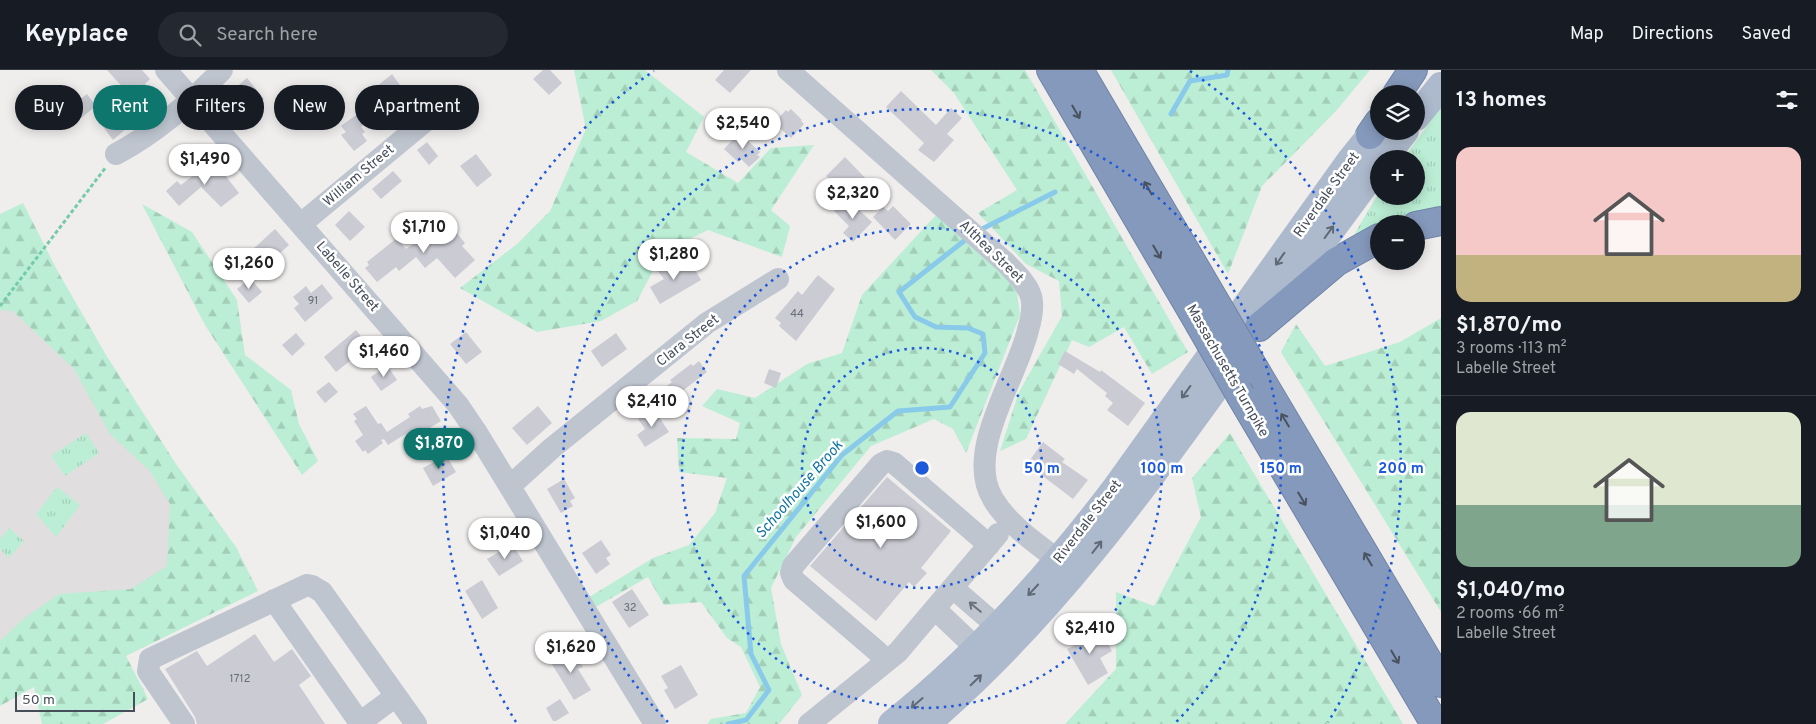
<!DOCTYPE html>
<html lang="en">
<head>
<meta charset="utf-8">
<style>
	:root { --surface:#171b24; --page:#242831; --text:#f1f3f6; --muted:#9ea1a6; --line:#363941; --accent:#0f766e }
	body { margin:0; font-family:Overpass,sans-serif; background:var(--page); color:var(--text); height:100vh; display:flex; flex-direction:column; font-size:19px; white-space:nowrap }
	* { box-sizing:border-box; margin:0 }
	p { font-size:16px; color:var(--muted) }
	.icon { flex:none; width:28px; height:28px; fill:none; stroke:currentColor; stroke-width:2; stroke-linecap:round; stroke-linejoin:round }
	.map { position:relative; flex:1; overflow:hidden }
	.sheet { display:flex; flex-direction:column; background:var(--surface); width:375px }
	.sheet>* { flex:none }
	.banner { position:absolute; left:15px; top:15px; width:475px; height:45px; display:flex; gap:10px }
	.controls { position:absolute; left:1370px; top:15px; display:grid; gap:10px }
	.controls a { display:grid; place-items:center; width:55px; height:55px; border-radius:50%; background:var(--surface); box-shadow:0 2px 12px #0003; font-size:25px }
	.scale { position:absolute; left:15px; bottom:12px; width:120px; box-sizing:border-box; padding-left:5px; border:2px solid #464e5a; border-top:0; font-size:14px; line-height:18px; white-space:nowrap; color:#464e5a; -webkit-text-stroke:4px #fff; paint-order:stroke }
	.price { position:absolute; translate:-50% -42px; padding:0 11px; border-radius:18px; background:#fff; color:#222; font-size:16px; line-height:32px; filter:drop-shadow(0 1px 2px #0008) }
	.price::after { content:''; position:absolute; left:50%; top:30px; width:15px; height:11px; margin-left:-8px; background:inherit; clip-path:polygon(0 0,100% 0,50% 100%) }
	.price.on { background:var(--accent); color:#fff }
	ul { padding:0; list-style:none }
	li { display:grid; align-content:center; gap:10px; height:265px; padding:0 15px }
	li+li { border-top:1px solid var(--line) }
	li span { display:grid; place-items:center; height:155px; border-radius:15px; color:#555 }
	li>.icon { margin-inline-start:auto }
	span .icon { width:90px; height:90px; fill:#fffc; stroke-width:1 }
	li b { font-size:21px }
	h2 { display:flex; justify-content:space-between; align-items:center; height:60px; padding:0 15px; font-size:21px }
	.pill { padding:0 18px; border-radius:22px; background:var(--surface); box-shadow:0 2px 12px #0003; font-size:18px; line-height:45px }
	.pill.on { background:var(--accent); color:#fff }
	header { display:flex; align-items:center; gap:30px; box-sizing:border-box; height:70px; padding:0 25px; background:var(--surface); border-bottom:1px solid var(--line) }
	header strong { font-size:24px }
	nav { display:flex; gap:28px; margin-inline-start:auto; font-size:18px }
	.search { width:350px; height:45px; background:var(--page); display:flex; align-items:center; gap:12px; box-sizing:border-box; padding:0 18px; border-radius:28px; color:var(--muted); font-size:19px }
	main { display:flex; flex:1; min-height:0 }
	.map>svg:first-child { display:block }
	.education { fill:#e1dedf }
	.grass { fill:url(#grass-tufts) }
	.forest { fill:url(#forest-firs) }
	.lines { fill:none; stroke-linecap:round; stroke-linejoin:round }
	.stream { stroke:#89caea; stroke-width:5 }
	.building { fill:#cacbd3 }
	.highway-casing { stroke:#7084a7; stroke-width:30 }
	.path { stroke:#74cbaa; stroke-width:3; stroke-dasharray:4 2.5; stroke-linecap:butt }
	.minor { stroke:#bec5cf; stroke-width:22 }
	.major { stroke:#adb9cc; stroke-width:28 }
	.highway { stroke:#8599bc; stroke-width:28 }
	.highway-bridge-casing { stroke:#7084a7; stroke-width:30; stroke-linecap:butt }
	.highway-bridge { stroke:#8599bc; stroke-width:28 }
	.oneway { stroke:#49525f }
	.oneway2 { stroke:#606976 }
	.oneway3 { stroke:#6a727d }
	.ring { fill:none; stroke:#1c59db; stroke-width:2.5; stroke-dasharray:2.5 5 }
	.labels { text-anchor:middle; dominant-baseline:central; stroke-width:5; stroke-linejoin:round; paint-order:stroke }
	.number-label { font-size:11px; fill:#676d78 }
	.street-label { font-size:14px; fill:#464e5a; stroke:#fff }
	.water-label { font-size:15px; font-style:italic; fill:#0e73a4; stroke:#fff }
	.centre { fill:#1c59db; stroke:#fff; stroke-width:2.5 }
	.ring-label { font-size:15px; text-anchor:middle; font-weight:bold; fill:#1c59db; stroke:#fff; stroke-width:5; stroke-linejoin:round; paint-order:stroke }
</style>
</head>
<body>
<header>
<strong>Keyplace</strong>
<div class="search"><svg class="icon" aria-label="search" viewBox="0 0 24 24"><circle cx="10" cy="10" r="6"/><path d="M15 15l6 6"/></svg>Search here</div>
<nav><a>Map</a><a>Directions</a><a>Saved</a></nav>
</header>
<main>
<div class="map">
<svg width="1441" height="654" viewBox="0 0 1441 654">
	<defs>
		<pattern id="grass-tufts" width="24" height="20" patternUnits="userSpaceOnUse" patternTransform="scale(1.25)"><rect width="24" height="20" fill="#bbeed4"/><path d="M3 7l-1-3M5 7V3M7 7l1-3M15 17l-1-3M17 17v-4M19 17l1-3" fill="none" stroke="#a2ceb8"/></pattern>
		<pattern id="forest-firs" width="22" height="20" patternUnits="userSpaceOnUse" patternTransform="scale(1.25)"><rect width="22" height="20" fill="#bbeed4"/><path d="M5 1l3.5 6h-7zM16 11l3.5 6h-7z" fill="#a2ceb8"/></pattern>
	</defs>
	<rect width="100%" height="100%" fill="#f0eded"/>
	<path class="education" d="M0,192L206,461L121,587L129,602L145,620L87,654L37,597L0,619Z"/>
	<path class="grass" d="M1441,37V140L1423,142L1379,154V156L1351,170L1379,122V126H1416V89H1403Z
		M86,363L99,383L65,406L51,386Z
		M57,417L80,435L56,467L36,444Z
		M9,458L24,471L9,488L0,479V469Z"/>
	<path class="forest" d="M574,0H645L704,47L686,82L738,113L771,78L814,75L771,140L790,156L782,187L708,160L663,182L637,231L601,251L537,262L460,218L517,174L550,141L586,59Z
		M931,0H1025L1188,282L1152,304L1124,257L1089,277L1072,270L1026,369L1000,381L1019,322L1062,246L1059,211L1026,194L978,143L1017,120L954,23Z
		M1111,0H1370L1336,41L1262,116L1228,204Z
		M23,133L57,200L106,285L176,394L236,477L258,521L126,586L148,629L103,654H42L34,617L0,636V571L22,550L59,524L131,519L167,496L170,434L150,401L110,364L74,299L13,241L0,240V144Z
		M142,134L192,162L237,230L245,285L291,320L299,354L318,391L302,405L205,255Z
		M937,144L1016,216L1020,245L966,383L953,359L934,349L871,376L796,467L771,518L781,574L802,625L779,654H707L711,649L746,643L760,617L741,577L727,568L701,532L664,535L648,507L594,538L586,529L653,488L689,475L715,443L727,408L679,402L677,368L736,369L740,353L702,336L717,319L755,328L807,294L842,283L862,225Z
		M1441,248V542L1281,282L1296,254L1325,296L1400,272Z
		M1230,363L1403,654H1065L1116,599V522L1154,536L1201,447L1192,408Z"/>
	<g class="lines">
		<path class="stream" d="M1171,44L1190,11L1227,5L1228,0
			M978,161L1055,122
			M728,654L746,650L769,620L751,584L744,506L842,385L898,341L950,337L985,283L983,264L968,258L936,257L915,247L899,222L969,167"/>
	</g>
	<path class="building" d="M107,0H142L150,9L145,14L157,27L153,30L156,33L113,70L95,46L127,22Z
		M543,0H550L562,13L549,25L533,9Z
		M724,0H751L730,23L715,10Z
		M392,4L402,18L399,20L402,24L361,57L365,62L362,64L367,71L354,81L341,65L346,62L341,56L371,34L365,26Z
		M247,8L264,29L245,44L229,23Z
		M901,21L936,55L951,38L962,48L947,64L954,70L934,92L918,80L924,73L886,37Z
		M87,24L96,36L81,48L71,36Z
		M791,39L802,50L801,51L804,54L791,68L774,53L786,40L788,42Z
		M739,63L760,82L757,85L760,87L749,97L741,89L738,92L724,79Z
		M427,72L438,86L429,95L417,80Z
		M476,84L492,105L477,117L460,96Z
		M845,87L869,112L851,131L826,106Z
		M213,90L239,123L221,137L201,117L179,136L166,121L177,111L181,115Z
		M393,101L402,111L381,129L372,119Z
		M846,128L872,152L853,172L843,163L849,156L834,141Z
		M893,136L911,154L895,170L873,147L883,137L888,141Z
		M349,141L365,157L350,171L335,155Z
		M447,151L465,173L462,176L475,190L455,208L437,188L425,198L416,187L399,201L396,197L377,212L365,198L369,195L367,192L397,168L406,179Z
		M275,159L289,175L255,205L241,190Z
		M671,191L677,201L691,193L701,210L660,234L650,217L664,209L657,200Z
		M818,205L835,219L796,271L779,256L781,253L775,248L798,221L802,225Z
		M250,208L262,222L249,233L237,219Z
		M322,214L333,228L305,252L294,238L299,234L293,227L306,216L311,223Z
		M356,260L369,276L336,302L324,287Z
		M466,262L482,282L466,294L450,274Z
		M296,263L305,274L292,286L282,275Z
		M616,263L627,279L602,297L591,281Z
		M1065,281L1100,302L1101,300L1145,333L1128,356L1107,340L1113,333L1105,326L1107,323L1077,299L1074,304L1058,294Z
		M699,291L707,302L672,329L663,319L672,312L670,310L691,294L693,296Z
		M387,295L397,310L381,321L371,307Z
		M769,299L781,303L776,318L764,313Z
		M329,312L338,322L325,333L316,322Z
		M366,336L378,354L381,353L387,362L410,347L408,344L420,336L422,339L432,336L441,351L420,364L415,358L388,375L384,369L381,370L383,373L368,384L365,380L363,382L355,371L363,365L354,351L357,349L353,344Z
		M538,336L552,353L527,375L512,358Z
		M654,339L669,362L645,377L637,365L645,359L638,349Z
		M1043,372L1065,389L1062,392L1088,410L1073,429L1027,394Z
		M446,385L456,402L433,416L423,398Z
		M887,407L951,461L921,498L927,503L914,517L909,512L876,551L810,496Z
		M564,409L575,428L570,431L573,436L561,443L547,419Z
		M601,470L611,485L606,488L610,494L596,504L582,483Z
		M512,474L523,491L499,506L487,489Z
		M482,510L498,538L482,549L465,521Z
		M632,519L649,545L629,558L612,532Z
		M1098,557L1112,581L1100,588L1108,603L1088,615L1067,579L1074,576L1072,572Z
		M255,564L274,592L292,579L311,606L299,615L325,654H197L195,647L165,599L197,581L207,596Z
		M571,578L583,597L578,599L591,620L574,630L550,591Z
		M681,595L698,625L675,639L664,620L668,618L661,606Z
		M560,629L569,643L556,651H553L546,638Z"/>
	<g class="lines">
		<g class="highway-casing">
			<path id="highway" d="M1051,0L1199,253
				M1079,0L1217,235
				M1397,24L1413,0
				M1370,65L1379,52
				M1416,156L1441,151
				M1259,257L1336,192L1379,168
				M1255,300L1441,613
				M1241,326L1435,654"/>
		</g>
		<path class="path" d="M0,236L106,97"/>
		<path class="minor" d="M166,0L458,335L477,363L655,654
			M788,0L1006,193C1015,203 1027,213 1031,226C1034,237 1031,250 1028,260C1017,308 964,382 993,429C1010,458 1045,479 1071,500
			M116,84C157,62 190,33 222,0
			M301,154L441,38
			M510,416L552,378L707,253L778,209
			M953,518L998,557
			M274,530L360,653
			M935,539L977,579
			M886,592L878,582L794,510L791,503L793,496L881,394L887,391L894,393L989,475
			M184,654L148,601L150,589L307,515L312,516L322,522L416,654
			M358,654L396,626
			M809,654L898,582L998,464"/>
		<path class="major" d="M1416,47L1441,16
			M1383,89L1405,61
			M1272,240L1379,95
			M892,654C977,586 1050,505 1116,418L1351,90L1379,55
			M926,654C1051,547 1144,417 1240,284"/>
		<use href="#highway" class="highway"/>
		<g class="highway-bridge-casing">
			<path id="highway-bridge" d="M1217,235L1255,300
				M1199,253L1241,326"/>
		</g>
		<use href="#highway-bridge" class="highway-bridge"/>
	</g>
	<defs><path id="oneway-shaft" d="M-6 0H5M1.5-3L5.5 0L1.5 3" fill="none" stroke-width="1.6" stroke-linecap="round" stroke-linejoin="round" transform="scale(1.25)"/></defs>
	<g class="oneway">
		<use href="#oneway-shaft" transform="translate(1076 42) rotate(60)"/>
		<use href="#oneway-shaft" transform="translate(1148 118) rotate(-120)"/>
		<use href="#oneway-shaft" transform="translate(1157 182) rotate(60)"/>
		<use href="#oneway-shaft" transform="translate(1285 350) rotate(-121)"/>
		<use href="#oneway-shaft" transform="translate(1302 429) rotate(59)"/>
		<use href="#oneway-shaft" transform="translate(1368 489) rotate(-121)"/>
		<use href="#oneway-shaft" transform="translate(1395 587) rotate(60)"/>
	</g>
	<g class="oneway2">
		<use href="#oneway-shaft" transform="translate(1329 162) rotate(-54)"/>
		<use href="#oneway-shaft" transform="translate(1280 189) rotate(125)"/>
		<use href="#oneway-shaft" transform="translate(1186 322) rotate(126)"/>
		<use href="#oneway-shaft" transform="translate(1097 477) rotate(-52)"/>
		<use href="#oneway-shaft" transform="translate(1033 520) rotate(133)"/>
		<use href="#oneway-shaft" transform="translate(976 610) rotate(-44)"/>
		<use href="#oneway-shaft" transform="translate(917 633) rotate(139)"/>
	</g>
	<use class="oneway3" href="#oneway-shaft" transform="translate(975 537) rotate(-140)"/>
	<g class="ring">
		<circle cx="922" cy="398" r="120"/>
		<circle cx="922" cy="398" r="240"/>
		<path d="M668 652A359 359 0 1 1 1176 652"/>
		<path d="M516 652A479 479 0 0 1 654 1M1190 1A479 479 0 0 1 1328 652"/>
	</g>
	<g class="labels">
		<g class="number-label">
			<text x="313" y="231">91</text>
			<text x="797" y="244">44</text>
			<text x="630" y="538">32</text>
			<text x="240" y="609">1712</text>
		</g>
		<g class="street-label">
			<text transform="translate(359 106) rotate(-40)">William Street</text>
			<text transform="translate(1327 125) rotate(-54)">Riverdale Street</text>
			<text transform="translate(991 182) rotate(44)">Althea Street</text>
			<text transform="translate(347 207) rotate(49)">Labelle Street</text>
			<text transform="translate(688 271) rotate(-38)">Clara Street</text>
			<text transform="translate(1227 301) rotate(60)">Massachusetts Turnpike</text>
			<text transform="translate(1088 452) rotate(-52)">Riverdale Street</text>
		</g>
		<g class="water-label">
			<text transform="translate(800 420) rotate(-49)">Schoolhouse Brook</text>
		</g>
	</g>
	<circle cx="922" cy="398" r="8" class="centre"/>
	<g class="ring-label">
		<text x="1042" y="403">50 m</text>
		<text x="1162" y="403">100 m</text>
		<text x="1281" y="403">150 m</text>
		<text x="1401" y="403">200 m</text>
	</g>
</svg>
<div class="controls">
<a><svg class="icon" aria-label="layers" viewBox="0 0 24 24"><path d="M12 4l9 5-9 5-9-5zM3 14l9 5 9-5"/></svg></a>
<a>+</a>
<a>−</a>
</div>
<div class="scale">50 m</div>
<b class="price" style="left:743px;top:80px">$2,540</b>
<b class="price" style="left:205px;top:116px">$1,490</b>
<b class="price" style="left:853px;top:150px">$2,320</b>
<b class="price" style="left:424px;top:184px">$1,710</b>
<b class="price" style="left:674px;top:211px">$1,280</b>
<b class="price" style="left:249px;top:220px">$1,260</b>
<b class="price" style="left:384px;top:308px">$1,460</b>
<b class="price" style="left:652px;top:358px">$2,410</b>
<b class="price on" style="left:439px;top:400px">$1,870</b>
<b class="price" style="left:881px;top:479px">$1,600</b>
<b class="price" style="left:505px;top:490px">$1,040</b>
<b class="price" style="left:1090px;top:585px">$2,410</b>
<b class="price" style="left:571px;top:604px">$1,620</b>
<div class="banner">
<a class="pill">Buy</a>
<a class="pill on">Rent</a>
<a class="pill">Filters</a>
<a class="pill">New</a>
<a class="pill">Apartment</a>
</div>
</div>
<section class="sheet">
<h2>13 homes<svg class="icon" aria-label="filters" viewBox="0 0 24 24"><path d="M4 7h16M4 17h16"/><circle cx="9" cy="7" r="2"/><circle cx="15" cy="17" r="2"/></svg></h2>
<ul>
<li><span style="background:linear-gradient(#f6c9c9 70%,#c2b280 0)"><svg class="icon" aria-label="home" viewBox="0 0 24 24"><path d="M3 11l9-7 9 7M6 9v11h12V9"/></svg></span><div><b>$1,870/mo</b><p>3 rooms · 113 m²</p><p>Labelle Street</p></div></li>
<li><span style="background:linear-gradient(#dfe7d0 60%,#7fa58c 0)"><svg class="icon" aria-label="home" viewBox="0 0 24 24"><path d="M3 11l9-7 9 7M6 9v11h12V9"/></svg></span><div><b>$1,040/mo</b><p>2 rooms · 66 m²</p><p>Labelle Street</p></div></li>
</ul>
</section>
</main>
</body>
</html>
